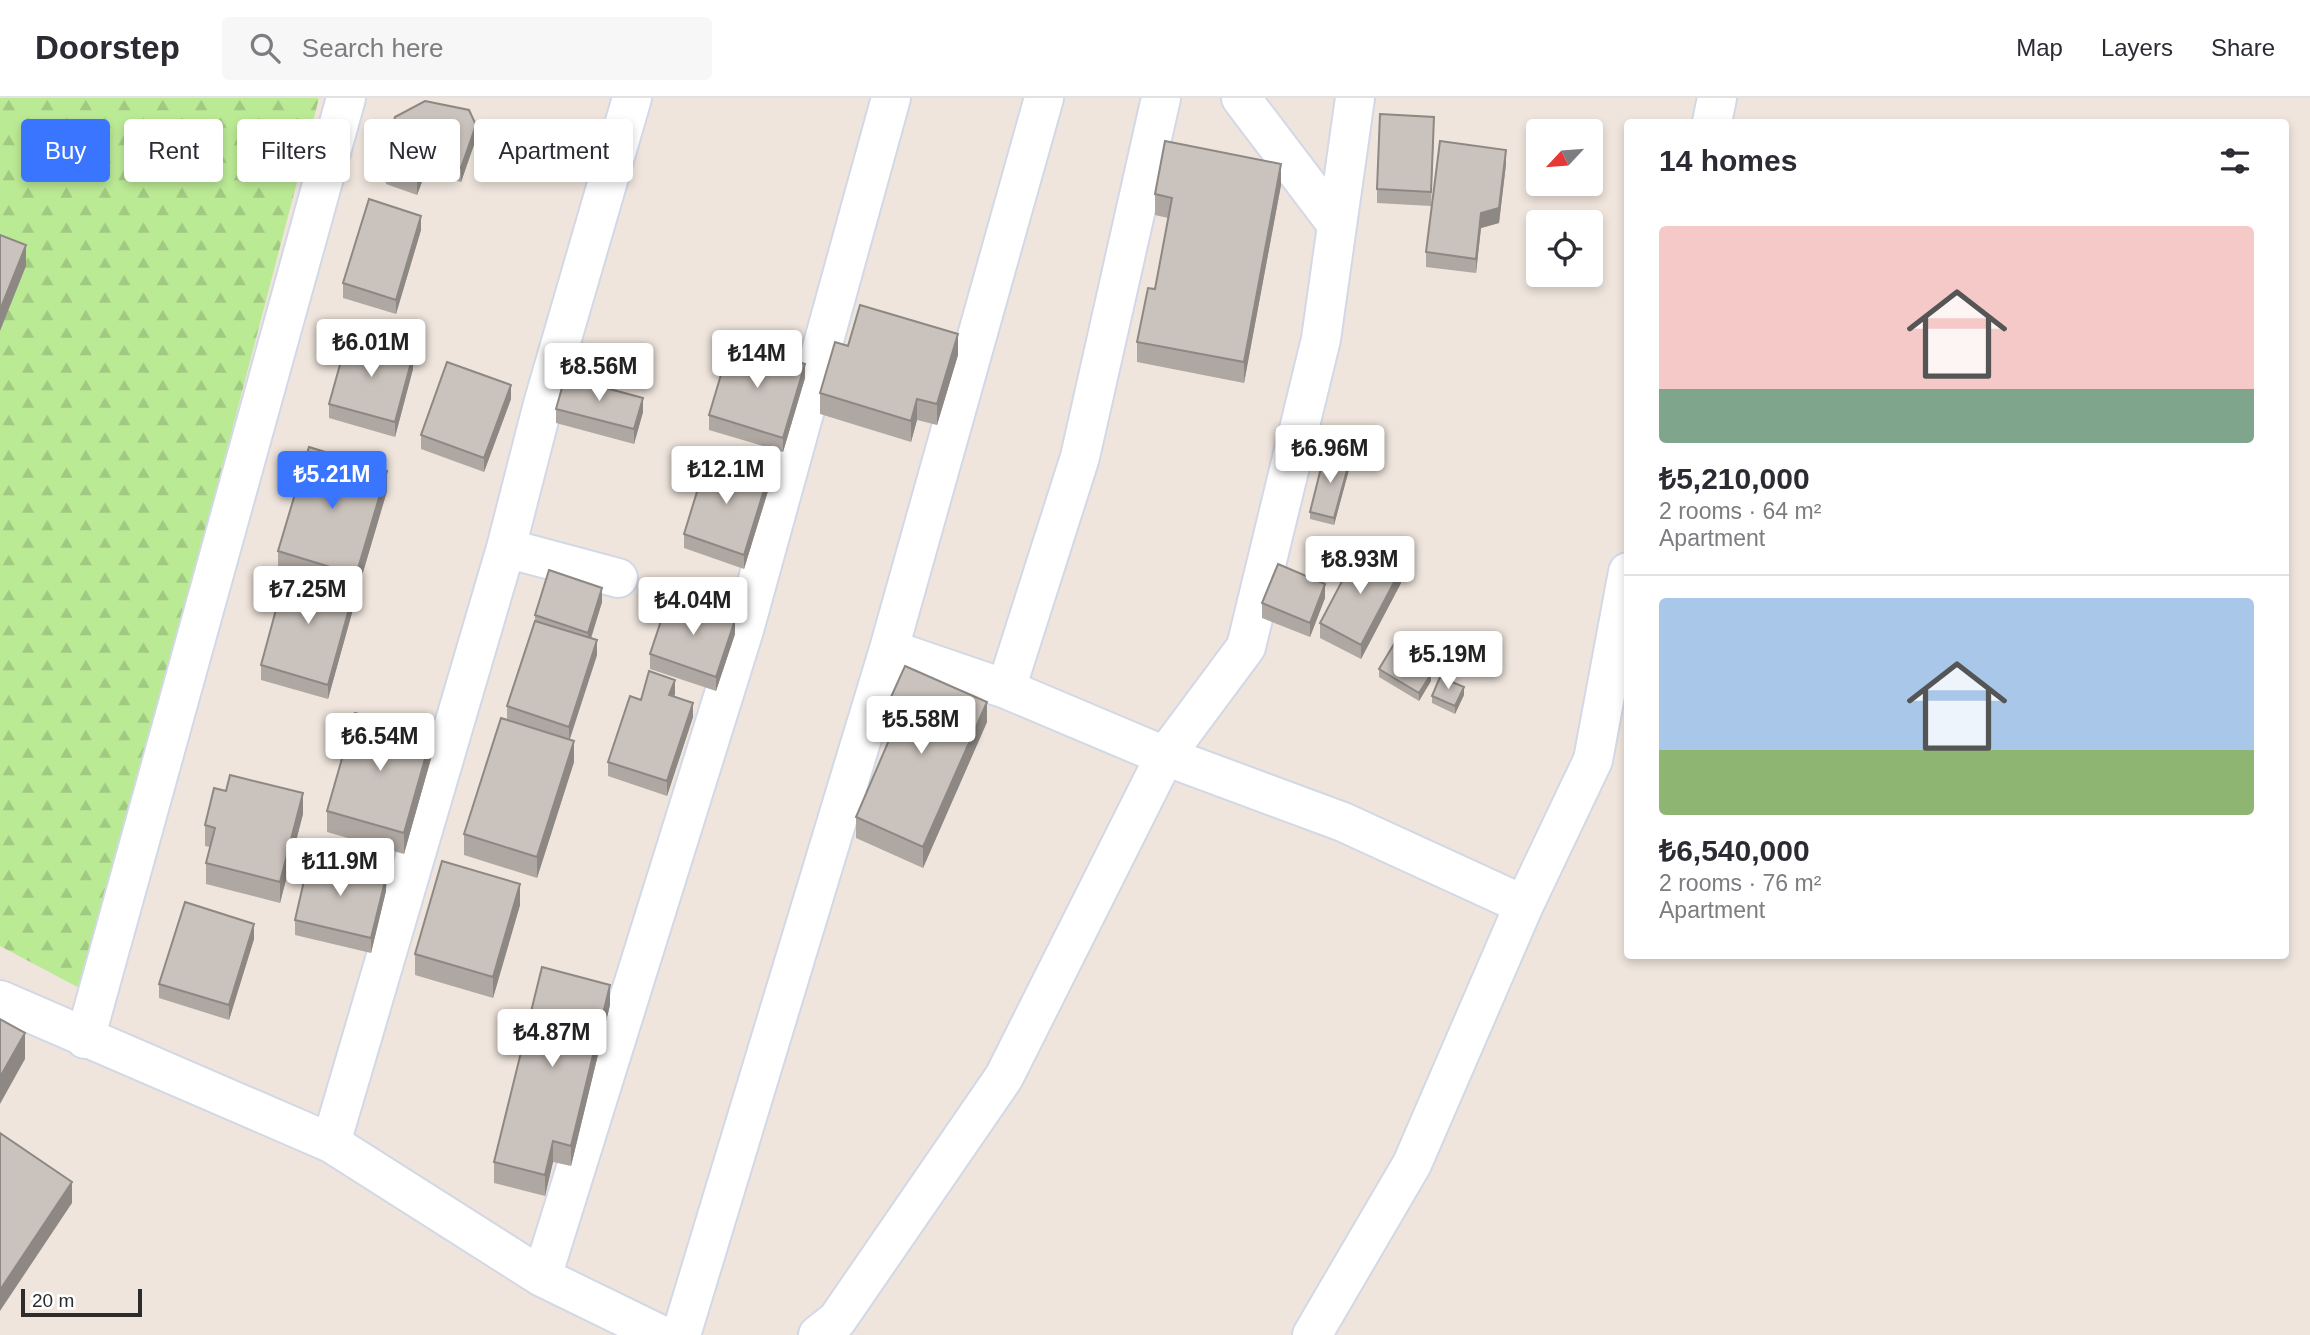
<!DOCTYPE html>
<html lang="en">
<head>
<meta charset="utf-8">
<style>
	:root { --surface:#fff; --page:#f7f7f7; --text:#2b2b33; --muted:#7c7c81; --line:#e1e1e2; --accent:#3a75ff }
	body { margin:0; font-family:Helvetica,sans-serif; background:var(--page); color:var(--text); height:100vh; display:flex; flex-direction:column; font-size:26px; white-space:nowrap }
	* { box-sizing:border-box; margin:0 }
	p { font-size:23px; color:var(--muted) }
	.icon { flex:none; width:38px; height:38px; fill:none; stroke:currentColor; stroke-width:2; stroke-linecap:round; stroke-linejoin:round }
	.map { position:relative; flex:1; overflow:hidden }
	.drawer { position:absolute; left:1624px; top:21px; width:665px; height:840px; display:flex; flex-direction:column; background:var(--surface); border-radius:7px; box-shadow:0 4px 10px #0003 }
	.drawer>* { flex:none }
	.guide { position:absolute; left:21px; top:21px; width:665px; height:63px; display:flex; gap:14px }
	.needle { width:46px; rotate:244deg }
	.buttons { position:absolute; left:1526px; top:21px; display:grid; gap:14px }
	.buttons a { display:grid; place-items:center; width:77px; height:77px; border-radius:7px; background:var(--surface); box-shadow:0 4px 10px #0003; font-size:35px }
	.scale { position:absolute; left:21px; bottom:18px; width:121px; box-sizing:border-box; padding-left:7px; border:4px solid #2c2c2c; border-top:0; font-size:19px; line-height:24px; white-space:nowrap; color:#2c2c2c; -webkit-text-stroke:5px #fff; paint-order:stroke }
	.price { position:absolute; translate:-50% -60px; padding:0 16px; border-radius:7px; background:#fff; color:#222; font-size:23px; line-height:46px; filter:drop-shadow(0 2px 4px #0008) }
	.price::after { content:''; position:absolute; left:50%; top:42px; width:21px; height:16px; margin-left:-10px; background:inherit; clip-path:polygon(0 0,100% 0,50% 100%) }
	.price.selected { background:var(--accent); color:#fff }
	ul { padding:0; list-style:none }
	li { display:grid; align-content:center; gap:14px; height:371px; padding:0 35px }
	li+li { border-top:2px solid var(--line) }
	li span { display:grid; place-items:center; height:217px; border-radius:7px; color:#555 }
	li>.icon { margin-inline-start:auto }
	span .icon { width:126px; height:126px; fill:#fffc; stroke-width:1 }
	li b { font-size:30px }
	h2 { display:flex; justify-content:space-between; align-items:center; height:84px; padding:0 35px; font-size:30px }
	.pill { padding:0 24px; border-radius:7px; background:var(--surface); box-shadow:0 4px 10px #0003; font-size:24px; line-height:63px }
	.pill.selected { background:var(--accent); color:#fff }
	header { display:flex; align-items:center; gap:42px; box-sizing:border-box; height:98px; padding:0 35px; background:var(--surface); border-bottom:2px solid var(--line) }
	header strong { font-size:33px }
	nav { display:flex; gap:38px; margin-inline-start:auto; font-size:24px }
	.search { width:490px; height:63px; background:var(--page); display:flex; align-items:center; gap:18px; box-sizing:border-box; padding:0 24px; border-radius:7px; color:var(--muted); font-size:26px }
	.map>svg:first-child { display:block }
	.forest { fill:url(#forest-firs) }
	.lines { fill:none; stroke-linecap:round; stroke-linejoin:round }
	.street-casing { stroke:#d2d8e6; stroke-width:42 }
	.street { stroke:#fff; stroke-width:38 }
	.wall { fill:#aea7a2 }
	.shaded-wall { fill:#8d8884 }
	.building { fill:#cac2bc; stroke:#8d8884; stroke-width:2 }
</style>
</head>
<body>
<header>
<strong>Doorstep</strong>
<div class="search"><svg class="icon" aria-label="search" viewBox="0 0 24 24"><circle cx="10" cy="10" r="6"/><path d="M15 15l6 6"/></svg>Search here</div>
<nav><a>Map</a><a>Layers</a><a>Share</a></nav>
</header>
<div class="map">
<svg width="2310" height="1237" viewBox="0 0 2310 1237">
	<defs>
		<pattern id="forest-firs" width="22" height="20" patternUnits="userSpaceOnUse" patternTransform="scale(1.75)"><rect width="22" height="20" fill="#bbea95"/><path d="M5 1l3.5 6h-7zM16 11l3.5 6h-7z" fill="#a1c981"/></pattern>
	</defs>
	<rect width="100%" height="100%" fill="#efe5dd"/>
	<path class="forest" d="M0,0H319L85,893L0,848Z"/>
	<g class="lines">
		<g class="street-casing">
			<path id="street" d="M1241,0L1335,124
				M1712,24L1717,0
				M506,450L618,480
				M889,551L1006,591L1165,658L1343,724L1524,807
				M1006,591L1080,359L1161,0
				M0,902L331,1045L542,1179L661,1237
				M85,941L346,0
				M331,1045L506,450L543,306L632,0
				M542,1179L744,532L891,0
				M681,1237L889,551L1044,0
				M818,1237L837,1222L1004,979L1165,658L1246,549L1321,241L1355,0
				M1312,1237L1412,1066L1524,807L1593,662L1628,474"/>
		</g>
		<use href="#street" class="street"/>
	</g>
	<path class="wall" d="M1434,34L1431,108L1377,105V91Z
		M389,38L476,41L461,84L438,77V63L431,60L417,97L386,86V71L392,56L389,52Z
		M1506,66L1499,125L1481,130L1476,175L1426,169V154Z
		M1281,87L1244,285L1137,264V244L1155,191L1168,120L1155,117V96Z
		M421,132L396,216L343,200V185Z
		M848,248L958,257L937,327L917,322L911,344L820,316V295Z
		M413,271L395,339L329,320V306Z
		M805,280L783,354L709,332V317Z
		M511,301L484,374L421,351V337Z
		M556,311L643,314L634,346L556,325Z
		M1350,368L1334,427L1310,421V414Z
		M387,393L356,498H355V504L328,601L261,582V567L286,476L278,474V453Z
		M768,393L744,471L684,450V436Z
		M1401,485L1361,561L1320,540V525Z
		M1325,500L1310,539L1262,520V505Z
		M602,504L591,541L597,557L570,641L574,664L537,780L464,757V736L507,622V608L535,524V517Z
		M735,536L716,593L650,571V556Z
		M1419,562V568L1431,583L1419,603L1379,579V571Z
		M675,596L674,599L693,619L667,698L608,678V664L641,602Z
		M1464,597L1455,616L1432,605V598Z
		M891,599L987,624L923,770L856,740V719L897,623L891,620Z
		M432,657L404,756L327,734V713Z
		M303,716L280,805L206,786V765L210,749L205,748V727Z
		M386,793L371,855L295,837V822Z
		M520,807L493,900L415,877V856Z
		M254,841L229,922L159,900V886Z
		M610,907L571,1068L553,1064L545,1098L494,1085V1064Z"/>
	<path class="shaded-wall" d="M476,27V41L461,84V70Z
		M431,45V60L417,97V82Z
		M1506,52V66L1499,125L1481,130L1476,175V161L1481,115Z
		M1281,66V87L1244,285V264Z
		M421,118V132L396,216V202Z
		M26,147V168L0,233V212Z
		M958,236V257L937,327V306Z
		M413,257V271L395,339V324Z
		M805,266V280L783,354V340Z
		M511,287V301L484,374V360Z
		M643,300V314L634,346V331Z
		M917,301V322L911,344V323Z
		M1350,361V368L1334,427V420Z
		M387,373V393L356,498V477Z
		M768,379V393L744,471V457Z
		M1401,471V485L1361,561V547Z
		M1325,486V500L1310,539V525Z
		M355,489V504L328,601V587Z
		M602,490V504L588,549V535Z
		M735,522V536L716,593V579Z
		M597,542V557L569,643V629Z
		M1431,576V583L1419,603V595Z
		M675,582V596L669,612V597Z
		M1464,589V597L1455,616V608Z
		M987,604V624L923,770V749Z
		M693,605V619L667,698V683Z
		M432,636V657L404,756V735Z
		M574,643V664L537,780V759Z
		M303,695V716L280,805V784Z
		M386,779V793L371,855V840Z
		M520,786V807L493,900V879Z
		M254,826V841L229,922V907Z
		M610,887V907L571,1068V1048Z
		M25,935V961L0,1006V979Z
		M553,1043V1064L545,1098V1077Z
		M72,1084V1105L0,1213V1192Z"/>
	<path class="building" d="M425,3L469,12L476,27L461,70L438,62L443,50L431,45L417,82L386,71L395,47L389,38L395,19Z
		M1380,16L1434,19L1431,94L1377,91Z
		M1165,43L1281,66L1244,264L1137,244L1148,190L1155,191L1172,100L1155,96Z
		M1440,43L1506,52L1499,110L1481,115L1476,161L1426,154Z
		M369,101L421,118L396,202L343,185Z
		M0,137L26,147L0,212Z
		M860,207L958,236L937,306L917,301L911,323L820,295L835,244L848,248Z
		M348,238L413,257L395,324L329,306Z
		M731,243L805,266L783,340L709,317Z
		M447,264L511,287L484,360L421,337Z
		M565,279L643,300L634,331L556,311Z
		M309,349L387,373L356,477L278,453Z
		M1325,354L1350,361L1334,420L1310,414Z
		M708,358L768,379L744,457L684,436Z
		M1360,449L1401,471L1361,547L1320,525Z
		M1278,466L1325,486L1310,525L1262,505Z
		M287,471L355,489L328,587L261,567Z
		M549,472L602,490L588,535L535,517Z
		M669,499L735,522L716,579L650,556Z
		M535,523L597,542L569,629L507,608Z
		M1397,541L1419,554L1418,568L1431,576L1419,595L1379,571Z
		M905,568L987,604L923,749L856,719L905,605L891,599Z
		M649,573L675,582L669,597L693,605L667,683L608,664L630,598L641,602Z
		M1440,579L1464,589L1455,608L1432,598Z
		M355,615L432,636L404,735L327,713Z
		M501,620L574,643L537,759L464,736Z
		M230,677L303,695L280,784L206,765L215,730L205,727L214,690L226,693Z
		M309,761L386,779L371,840L295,822Z
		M442,763L520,786L493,879L415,856Z
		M185,804L254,826L229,907L159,886Z
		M542,869L610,887L571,1048L553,1043L545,1077L494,1064Z
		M0,921L25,935L0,979Z
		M0,1035L72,1084L0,1192Z"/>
</svg>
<div class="buttons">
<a><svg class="needle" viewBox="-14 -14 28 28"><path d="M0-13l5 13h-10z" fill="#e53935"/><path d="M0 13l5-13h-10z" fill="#7c7c81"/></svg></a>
<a><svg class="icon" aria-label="locate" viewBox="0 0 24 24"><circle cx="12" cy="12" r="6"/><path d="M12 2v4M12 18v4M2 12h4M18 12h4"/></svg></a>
</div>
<div class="scale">20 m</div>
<b class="price" style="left:371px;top:281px">₺6.01M</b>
<b class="price" style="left:757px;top:292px">₺14M</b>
<b class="price" style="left:599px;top:305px">₺8.56M</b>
<b class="price" style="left:1330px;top:387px">₺6.96M</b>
<b class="price" style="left:726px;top:408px">₺12.1M</b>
<b class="price selected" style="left:332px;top:413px">₺5.21M</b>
<b class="price" style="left:1360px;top:498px">₺8.93M</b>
<b class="price" style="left:308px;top:528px">₺7.25M</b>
<b class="price" style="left:693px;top:539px">₺4.04M</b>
<b class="price" style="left:1448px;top:593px">₺5.19M</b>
<b class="price" style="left:921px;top:658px">₺5.58M</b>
<b class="price" style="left:380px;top:675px">₺6.54M</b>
<b class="price" style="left:340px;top:800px">₺11.9M</b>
<b class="price" style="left:552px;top:971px">₺4.87M</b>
<div class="guide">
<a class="pill selected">Buy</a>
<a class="pill">Rent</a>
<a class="pill">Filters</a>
<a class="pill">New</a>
<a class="pill">Apartment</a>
</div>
<section class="drawer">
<h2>14 homes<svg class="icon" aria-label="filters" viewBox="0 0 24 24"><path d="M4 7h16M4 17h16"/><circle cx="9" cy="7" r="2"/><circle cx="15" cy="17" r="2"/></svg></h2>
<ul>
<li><span style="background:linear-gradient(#f6c9c9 75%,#7fa58c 0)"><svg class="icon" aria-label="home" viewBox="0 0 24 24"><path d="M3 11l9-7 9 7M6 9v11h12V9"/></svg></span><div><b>₺5,210,000</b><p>2 rooms · 64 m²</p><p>Apartment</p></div></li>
<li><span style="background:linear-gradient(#a9c7e8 70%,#8fb573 0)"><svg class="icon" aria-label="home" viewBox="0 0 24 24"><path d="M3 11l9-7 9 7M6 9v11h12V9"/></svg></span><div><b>₺6,540,000</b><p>2 rooms · 76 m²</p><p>Apartment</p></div></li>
</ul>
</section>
</div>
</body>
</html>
